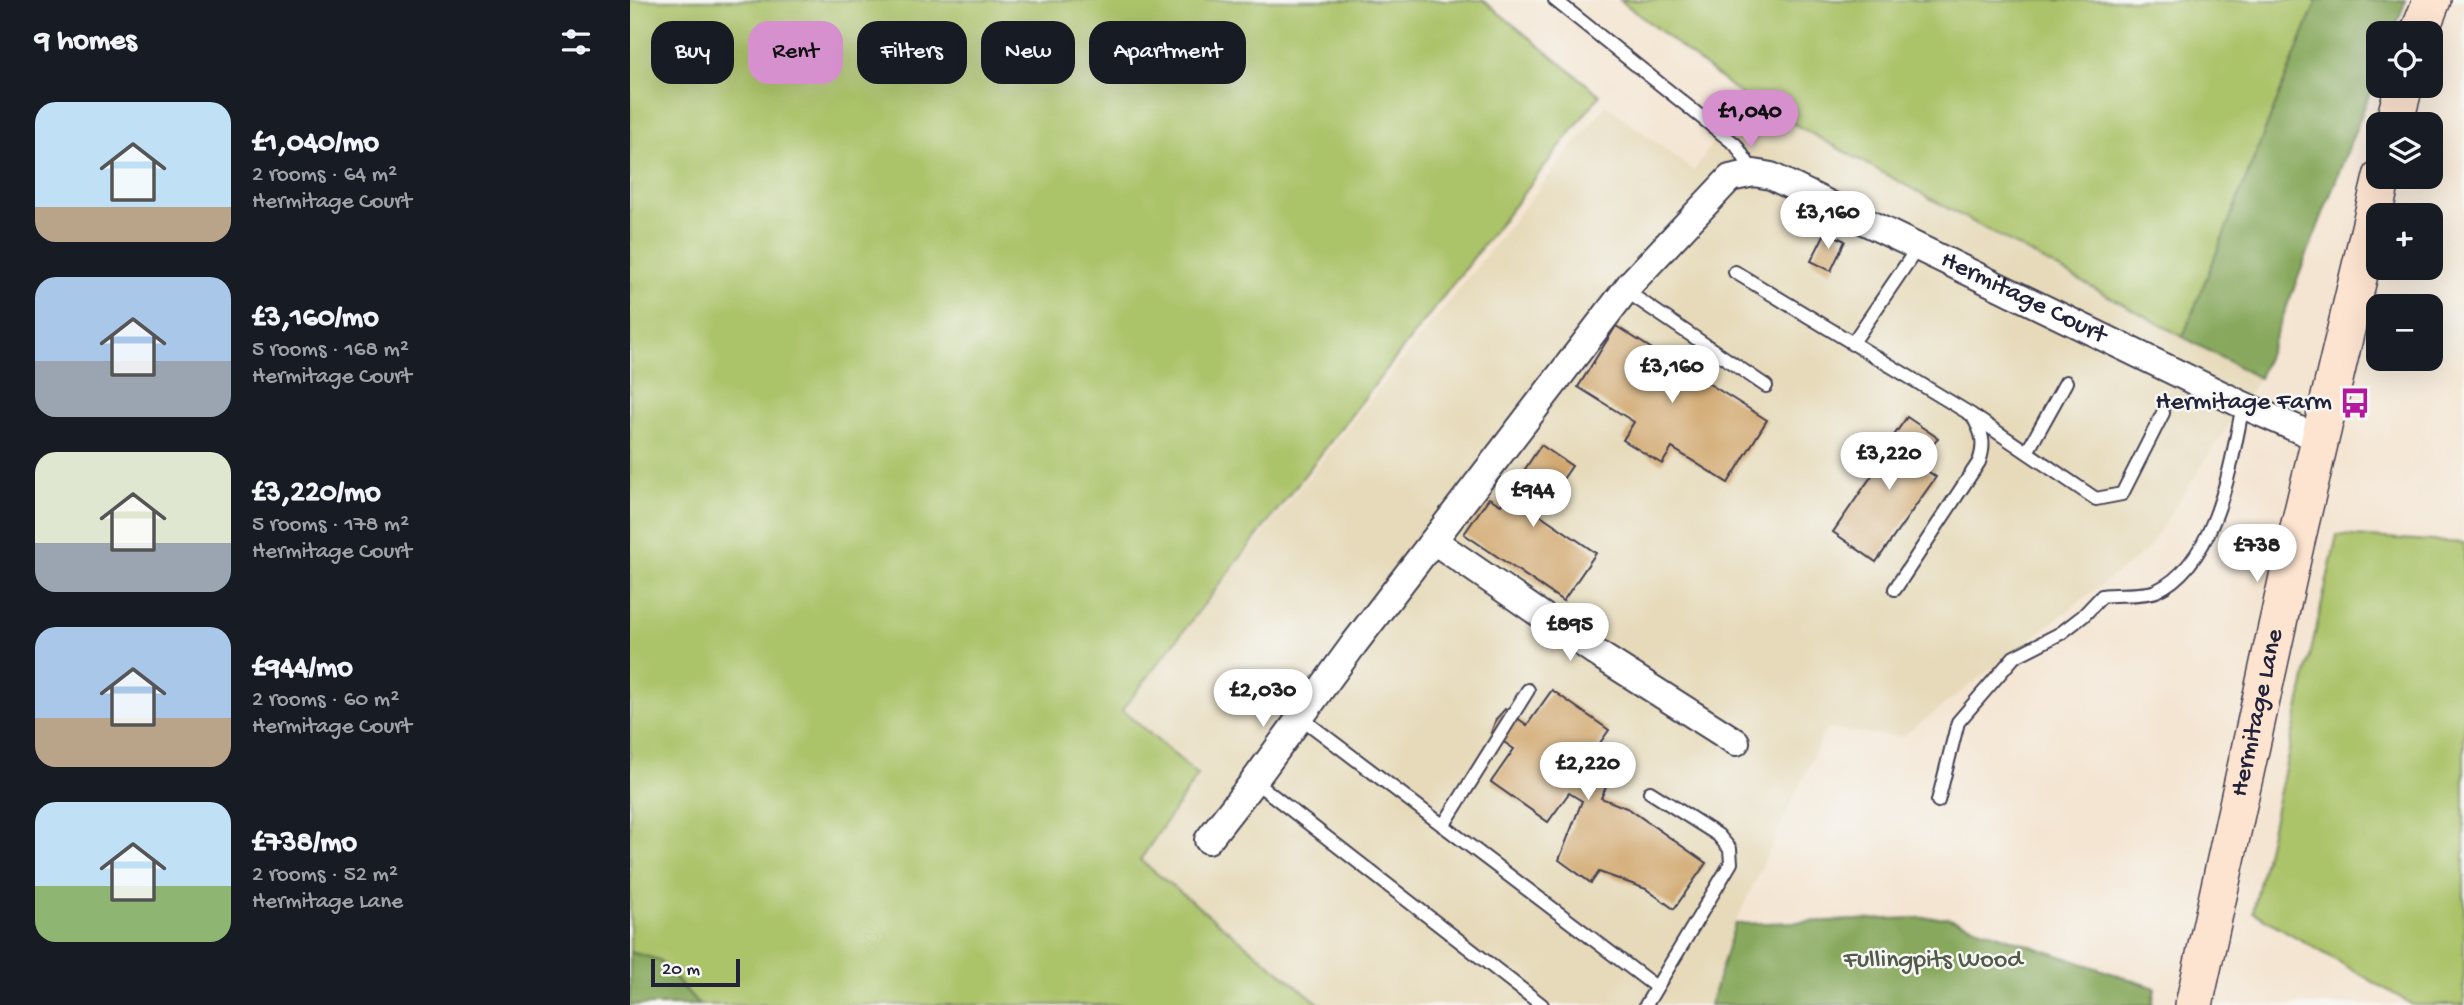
<!DOCTYPE html>
<html lang="en">
<head>
<meta charset="utf-8">
<style>
	:root { --surface:#171b24; --page:#242831; --text:#f1f3f6; --muted:#9ea1a6; --accent:#d690ce }
	body { margin:0; font-family:"Gochi Hand",sans-serif; background:var(--page); color:var(--text); height:100vh; display:flex; flex-direction:column; font-size:26px; white-space:nowrap }
	* { box-sizing:border-box; margin:0 }
	p { font-size:23px; color:var(--muted) }
	.icon { flex:none; width:38px; height:38px; fill:none; stroke:currentColor; stroke-width:2; stroke-linecap:round; stroke-linejoin:round }
	.map { position:relative; flex:1; overflow:hidden }
	.panel { display:flex; flex-direction:column; background:var(--surface); width:630px }
	.panel>* { flex:none }
	.banner { position:absolute; left:21px; top:21px; width:665px; height:63px; display:flex; gap:14px }
	.fabs { position:absolute; left:1736px; top:21px; display:grid; gap:14px }
	.fabs a { display:grid; place-items:center; width:77px; height:77px; border-radius:14px; background:var(--surface); box-shadow:0 7px 28px #0002; font-size:35px }
	.scale { position:absolute; left:21px; bottom:18px; width:89px; box-sizing:border-box; padding-left:7px; border:4px solid #22223b; border-top:0; font-size:19px; line-height:24px; white-space:nowrap; color:#22223b; -webkit-text-stroke:5px #f6f6f2; paint-order:stroke }
	.price { position:absolute; translate:-50% -60px; padding:0 16px; border-radius:24px; background:#fff; color:#222; font-size:23px; line-height:46px; filter:drop-shadow(0 2px 4px #0008) }
	.price::after { content:''; position:absolute; left:50%; top:42px; width:21px; height:16px; margin-left:-10px; background:inherit; clip-path:polygon(0 0,100% 0,50% 100%) }
	.price.active { background:var(--accent); color:#111 }
	ul { padding:0; list-style:none }
	li { display:flex; align-items:center; gap:21px; height:175px; padding:0 35px }
	li span { display:grid; place-items:center; flex:none; width:196px; height:140px; border-radius:21px; color:#555 }
	li>.icon { margin-inline-start:auto }
	span .icon { width:84px; height:84px; fill:#fffc; stroke-width:1 }
	li b { font-size:30px }
	h2 { display:flex; justify-content:space-between; align-items:center; height:84px; padding:0 35px; font-size:30px }
	.chip { padding:0 24px; border-radius:21px; background:var(--surface); box-shadow:0 7px 28px #0002; font-size:24px; line-height:63px }
	.chip.active { background:var(--accent); color:#111 }
	main { display:flex; flex:1; min-height:0 }
	.map>svg:first-child { display:block }
	.built { fill:#e6daba }
	.green { fill:#abc369; stroke:#667252; stroke-width:2 }
	.forest { fill:#88a95d; stroke:#55664c; stroke-width:2 }
	.building { fill:#d2a870 }
	.lines { fill:none; stroke-linecap:round; stroke-linejoin:round }
	.lane-casing { stroke:#423f52; stroke-width:16 }
	.street-casing { stroke:#423f52; stroke-width:30 }
	.secondary-casing { stroke:#423f52; stroke-width:40 }
	.lane { stroke:#fff; stroke-width:12 }
	.street { stroke:#fff; stroke-width:26 }
	.secondary { stroke:#fde4d0; stroke-width:37 }
	.labels { text-anchor:middle; dominant-baseline:central; stroke-width:5; stroke-linejoin:round; paint-order:stroke }
	.street-label { font-size:26px; fill:#22223b; stroke:#f6f6f2 }
	.poi-label { font-size:26px; fill:#22223b; stroke:#f6f6f2; text-anchor:end }
	.park-label { font-size:26px; fill:#525a4b; stroke:#f6f6f2 }
</style>
</head>
<body>
<main>
<section class="panel">
<h2>9 homes<svg class="icon" aria-label="filters" viewBox="0 0 24 24"><path d="M4 7h16M4 17h16"/><circle cx="9" cy="7" r="2"/><circle cx="15" cy="17" r="2"/></svg></h2>
<ul>
<li><span style="background:linear-gradient(#bfe0f5 75%,#b9a48a 0)"><svg class="icon" aria-label="home" viewBox="0 0 24 24"><path d="M3 11l9-7 9 7M6 9v11h12V9"/></svg></span><div><b>£1,040/mo</b><p>2 rooms · 64 m²</p><p>Hermitage Court</p></div></li>
<li><span style="background:linear-gradient(#a9c7e8 60%,#9aa5b1 0)"><svg class="icon" aria-label="home" viewBox="0 0 24 24"><path d="M3 11l9-7 9 7M6 9v11h12V9"/></svg></span><div><b>£3,160/mo</b><p>5 rooms · 168 m²</p><p>Hermitage Court</p></div></li>
<li><span style="background:linear-gradient(#dfe7d0 65%,#9aa5b1 0)"><svg class="icon" aria-label="home" viewBox="0 0 24 24"><path d="M3 11l9-7 9 7M6 9v11h12V9"/></svg></span><div><b>£3,220/mo</b><p>5 rooms · 178 m²</p><p>Hermitage Court</p></div></li>
<li><span style="background:linear-gradient(#a9c7e8 65%,#b9a48a 0)"><svg class="icon" aria-label="home" viewBox="0 0 24 24"><path d="M3 11l9-7 9 7M6 9v11h12V9"/></svg></span><div><b>£944/mo</b><p>2 rooms · 60 m²</p><p>Hermitage Court</p></div></li>
<li><span style="background:linear-gradient(#bfe0f5 60%,#8fb573 0)"><svg class="icon" aria-label="home" viewBox="0 0 24 24"><path d="M3 11l9-7 9 7M6 9v11h12V9"/></svg></span><div><b>£738/mo</b><p>2 rooms · 52 m²</p><p>Hermitage Lane</p></div></li>
</ul>
</section>
<div class="map">
<svg width="1834" height="1005" viewBox="0 0 1834 1005">
	<rect width="100%" height="100%" fill="#f6f6f2"/>
	<filter id="ink" filterUnits="userSpaceOnUse"><feTurbulence type="fractalNoise" baseFrequency=".0143" numOctaves="2"/><feDisplacementMap in="SourceGraphic" scale="14" xChannelSelector="R" yChannelSelector="G"/><feConvolveMatrix kernelMatrix="1 2 1 2 8 2 1 2 1" color-interpolation-filters="sRGB"/></filter>
	<filter id="wash" filterUnits="userSpaceOnUse"><feTurbulence type="fractalNoise" baseFrequency=".00686" numOctaves="4" result="noise"/><feDisplacementMap in="SourceGraphic" scale="28" xChannelSelector="R" yChannelSelector="G"/><feGaussianBlur stdDeviation="1.57" result="paint"/><feColorMatrix in="noise" values="0 0 0 0 0 0 0 0 0 0 0 0 0 0 0 0 0 1.4 0 .05"/><feComposite in="paint" operator="in"/></filter>
	<g filter="url(#wash)">
		<rect width="100%" height="100%" fill="#f4e5d2"/>
		<path class="built" d="M1113,96L1629,378L1517,550L1272,737L1196,729L1105,924L1080,1005H692L510,860L568,775L492,710L976,105L1064,171Z"/>
		<path class="green" d="M0,0H853L970,95L492,710L568,775L510,860L691,1005H69L29,960L0,952Z
			M990,0H1687L1553,337L1113,96Z
			M1707,535L1834,543V1005H1783L1623,912Z"/>
		<path class="forest" d="M1687,0H1776L1763,33H1748V72L1629,378L1553,337Z
			M1316,917L1525,988L1522,1005H1080L1105,924Z
			M0,952L29,960L69,1005H0Z"/>
		<g id="blocks">
			<path class="building" d="M1196,231L1215,241L1201,271L1181,261Z
				M986,326L1049,366L1060,349L1084,363L1073,380L1137,420L1098,483L1042,448L1032,464L993,440L1004,422L948,387Z
				M1277,417L1308,438L1289,465L1306,477L1246,562L1203,532L1245,471L1241,468Z
				M911,445L942,466L909,514L966,553L933,601L834,534L859,498L871,505Z
				M922,690L979,730L958,760L981,776L971,798L999,809L1076,863L1044,909L1016,889L969,872L961,883L929,860L952,801L939,793L918,822L861,782L884,749L861,733L866,719L875,709L897,725Z"/>
		</g>
	</g>
	<g filter="url(#ink)">
		<use href="#blocks" fill-opacity="0" stroke="#423f52" stroke-width="2"/>
		<g class="lines">
			<g class="lane-casing">
				<path id="lane" d="M925,0L1106,145L1124,173
					M1105,272L1342,415C1352,432 1356,443 1349,462L1265,589
					M996,291L1136,386
					M1222,344L1288,247
					M1345,417L1466,499L1492,494L1533,413
					M1397,452L1436,382
					M670,717L1026,987
					M624,781L912,1005
					M1308,801L1328,722L1384,657L1431,633L1453,616L1472,596C1486,594 1514,596 1526,591C1587,563 1601,464 1613,405
					M813,826L898,690
					M1016,1005L1101,863L1100,849L1088,835L1020,792"/>
			</g>
			<g class="street-casing">
				<g id="street">
					<path d="M804,541L971,656L1106,742"/>
					<path id="s1" d="M578,840L624,781L724,644L1001,283L1100,178L1124,173L1141,176L1613,405L1690,439"/>
				</g>
			</g>
			<g class="secondary-casing">
				<g id="secondary">
					<path d="M1789,33L1802,0"/>
					<path d="M1764,124L1774,86"/>
					<path id="s2" d="M1564,1005L1665,545L1752,177"/>
				</g>
			</g>
			<use href="#lane" class="lane"/>
			<use href="#street" class="street"/>
			<use href="#secondary" class="secondary"/>
		</g>
	</g>
	<defs>
		<g id="bus-bare" transform="scale(2.415)"><path d="M-5-6H5V4H4V6H2V4H-2V6H-4V4H-5ZM-3.5-4V0h7V-4ZM-3.5 1.2v1.5H-2V1.2ZM2 1.2v1.5H3.5V1.2Z" fill="#b5179e" stroke="#f6f6f2" stroke-width="2.5" paint-order="stroke"/></g>
	</defs>
	<g fill-rule="evenodd">
		<use href="#bus-bare" x="1725" y="403"/>
	</g>
	<g class="labels">
		<g class="street-label">
			<text stroke="none"><textPath href="#s1" startOffset="1166">Hermitage Court</textPath></text>
			<text stroke="none"><textPath href="#s2" startOffset="299">Hermitage Lane</textPath></text>
		</g>
		<g class="poi-label">
			<text x="1702" y="403">Hermitage Farm</text>
		</g>
		<g class="park-label">
			<text x="1303" y="961">Fullingpits Wood</text>
		</g>
	</g>
</svg>
<div class="fabs">
<a><svg class="icon" aria-label="locate" viewBox="0 0 24 24"><circle cx="12" cy="12" r="6"/><path d="M12 2v4M12 18v4M2 12h4M18 12h4"/></svg></a>
<a><svg class="icon" aria-label="layers" viewBox="0 0 24 24"><path d="M12 4l9 5-9 5-9-5zM3 14l9 5 9-5"/></svg></a>
<a>+</a>
<a>−</a>
</div>
<div class="scale">20 m</div>
<b class="price active" style="left:1120px;top:150px">£1,040</b>
<b class="price" style="left:1198px;top:251px">£3,160</b>
<b class="price" style="left:1042px;top:405px">£3,160</b>
<b class="price" style="left:1259px;top:492px">£3,220</b>
<b class="price" style="left:903px;top:529px">£944</b>
<b class="price" style="left:1627px;top:584px">£738</b>
<b class="price" style="left:940px;top:663px">£895</b>
<b class="price" style="left:633px;top:729px">£2,030</b>
<b class="price" style="left:958px;top:802px">£2,220</b>
<div class="banner">
<a class="chip">Buy</a>
<a class="chip active">Rent</a>
<a class="chip">Filters</a>
<a class="chip">New</a>
<a class="chip">Apartment</a>
</div>
</div>
</main>
</body>
</html>
